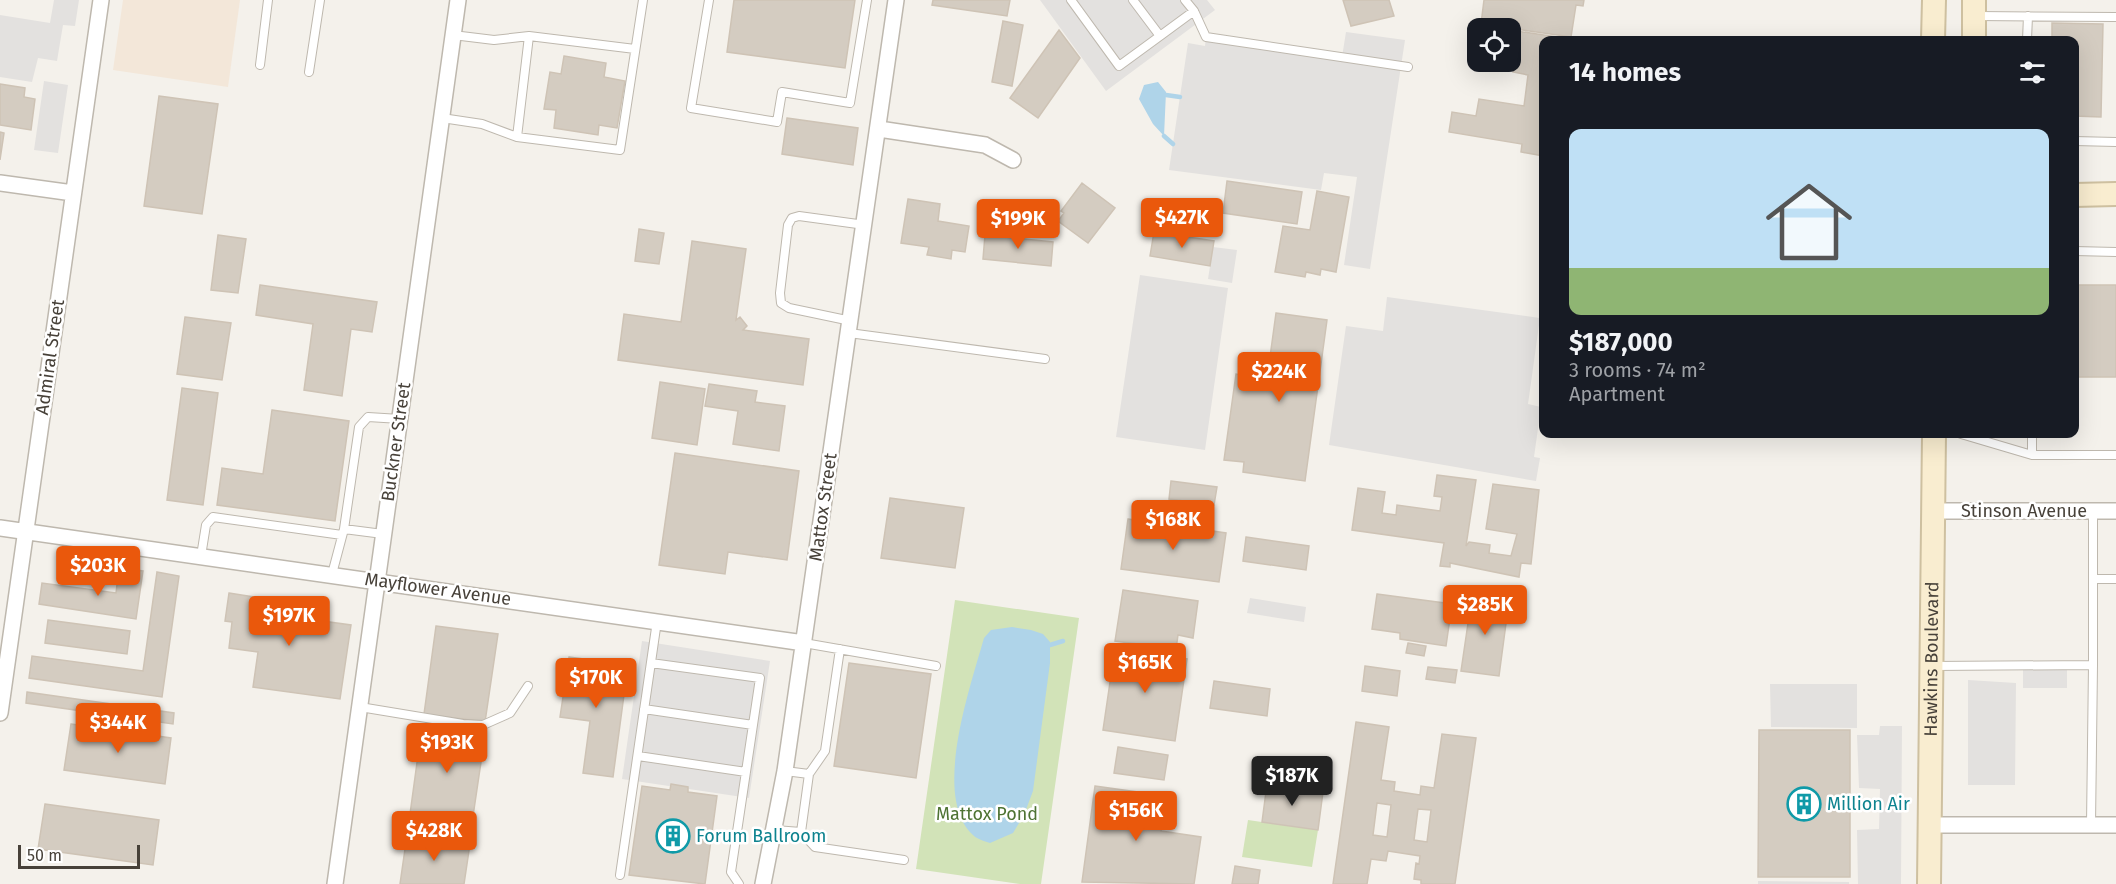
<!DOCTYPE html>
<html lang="en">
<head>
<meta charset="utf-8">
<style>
	:root { --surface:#171b24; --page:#242831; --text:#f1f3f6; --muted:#9ea1a6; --line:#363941; --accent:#ea580c }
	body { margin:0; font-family:"Fira Sans",sans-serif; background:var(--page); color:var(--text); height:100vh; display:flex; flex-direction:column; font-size:22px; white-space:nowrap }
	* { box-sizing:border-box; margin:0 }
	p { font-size:20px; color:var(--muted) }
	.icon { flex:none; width:33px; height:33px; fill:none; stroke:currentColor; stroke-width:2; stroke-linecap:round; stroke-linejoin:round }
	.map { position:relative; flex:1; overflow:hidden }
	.sheet { position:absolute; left:1539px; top:36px; width:540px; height:402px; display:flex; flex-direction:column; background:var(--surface); border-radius:12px; box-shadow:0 6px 24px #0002 }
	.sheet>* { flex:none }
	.fabs { position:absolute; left:1467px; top:18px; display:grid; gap:12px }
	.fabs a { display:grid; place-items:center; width:54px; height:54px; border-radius:12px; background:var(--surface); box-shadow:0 6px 24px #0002; font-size:30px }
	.scale { position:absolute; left:18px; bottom:15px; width:122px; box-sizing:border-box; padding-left:6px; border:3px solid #474139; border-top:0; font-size:16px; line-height:21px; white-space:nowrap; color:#474139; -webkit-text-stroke:4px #fff; paint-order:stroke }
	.price { position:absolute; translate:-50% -51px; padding:0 14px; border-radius:6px; background:var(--accent); color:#fff; font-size:20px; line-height:39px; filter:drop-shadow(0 2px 3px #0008) }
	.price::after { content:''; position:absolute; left:50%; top:36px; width:18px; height:14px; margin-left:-9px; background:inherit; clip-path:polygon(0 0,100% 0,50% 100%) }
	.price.current { background:#222; color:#fff }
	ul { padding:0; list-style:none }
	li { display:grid; align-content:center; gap:12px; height:318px; padding:0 30px }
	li+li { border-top:2px solid var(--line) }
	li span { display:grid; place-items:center; height:186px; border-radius:12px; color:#555 }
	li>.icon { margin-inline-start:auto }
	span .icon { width:108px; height:108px; fill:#fffc; stroke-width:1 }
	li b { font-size:26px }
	h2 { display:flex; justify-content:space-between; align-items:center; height:72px; padding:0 30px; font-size:26px }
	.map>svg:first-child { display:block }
	.commercial { fill:#f3e7d9 }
	.green { fill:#d2e3b8 }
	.parking { fill:#e3e1df }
	.water { fill:#afd4e9 }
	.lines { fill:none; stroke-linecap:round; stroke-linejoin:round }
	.stream { stroke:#afd4e9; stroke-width:4.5 }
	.building { fill:#d4ccc1; stroke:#cec3b5; stroke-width:1.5; fill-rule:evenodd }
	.lane-casing { stroke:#beb8ae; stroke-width:10 }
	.street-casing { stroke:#beb8ae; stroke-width:18 }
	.secondary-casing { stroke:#cec0a0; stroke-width:26 }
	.lane { stroke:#fff; stroke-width:8 }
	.street { stroke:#fff; stroke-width:15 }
	.secondary { stroke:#f9edd0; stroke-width:22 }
	.labels { text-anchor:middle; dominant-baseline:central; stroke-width:5; stroke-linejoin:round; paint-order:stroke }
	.street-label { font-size:18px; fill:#474139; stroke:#fff }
	.culture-label { font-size:18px; fill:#0d838f; stroke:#fff; text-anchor:start }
	.park-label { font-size:18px; fill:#4e7333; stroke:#fff }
</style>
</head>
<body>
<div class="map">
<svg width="2116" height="884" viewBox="0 0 2116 884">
	<rect width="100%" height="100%" fill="#f4f1eb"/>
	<path class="commercial" d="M123,0H240L228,87L113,70Z"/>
	<path class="green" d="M955,600L1079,618L1041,884H1020L916,869Z
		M1248,820L1318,830L1312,867L1242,857Z"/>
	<path class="parking" d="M54,0H79L75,26L63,25L57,61L38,58L32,82L0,77V15L50,23Z
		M1040,0H1207L1215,10L1106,91Z
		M1346,32L1405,40L1370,269L1344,265L1357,177L1324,173L1321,190L1169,170L1188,43L1205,46L1206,37L1342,57Z
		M44,81L68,85L58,153L34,150Z
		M1213,247L1237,250L1232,283L1208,279Z
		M1140,275L1228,288L1205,450L1116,437Z
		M1387,297L1540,318L1528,404L1541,407L1534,457L1540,458L1536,481L1329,445L1346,326L1383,331Z
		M1250,598L1306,607L1304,622L1247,613Z
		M642,641L770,661L749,798L622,779Z
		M2023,665H2067V688H2023Z
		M1968,680L2016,683L2015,785H1968Z
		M1770,684H1857V728L1771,727Z
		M1880,726H1902L1901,884H1858L1857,830L1879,829L1880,789L1859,788L1857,735H1879Z
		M1758,881L1849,882V884H1758Z"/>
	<path class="water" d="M1158,82L1166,92L1164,136L1153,124L1139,99L1144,85Z
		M1012,627L1031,630L1043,634L1050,642V663L1033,791L1024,815L1013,833L990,843C984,841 977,839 973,835C931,797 971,685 984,638L991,630Z"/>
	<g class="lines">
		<path class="stream" d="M1166,95L1180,97
			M1164,136L1173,144
			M1050,645L1063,641"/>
	</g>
	<path class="building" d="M734,0H855L845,68L727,52Z
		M933,0H1010L1007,16L932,5Z
		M1343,0H1389L1394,16L1351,26Z
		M1484,0H1584L1583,6L1576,5L1571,37L1481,24Z
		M1003,21L1023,25L1012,86L992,82Z
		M2052,23L2103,24L2101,117L2074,116V40H2052Z
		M1476,25L1497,28H1478V62H1510V30L1577,40H1544V156L1521,152L1522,144L1449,132L1452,112L1476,116L1479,99L1524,106L1528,75L1513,72L1514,69L1471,63Z
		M1059,30L1080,58L1038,118L1010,98Z
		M564,56L606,63L604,77L625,81L617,128L599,125L598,135L554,128L556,110L544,109L550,72L561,74Z
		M0,84L25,88L24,97L35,99L31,130L0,125Z
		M159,96L218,104L202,214L144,206Z
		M787,118L858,128L853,165L782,154Z
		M0,132L4,133L0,160Z
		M1227,181L1302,192L1297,224L1223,213Z
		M1082,183L1115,208L1088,243L1058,221L1064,213L1061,211Z
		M1317,191L1349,197L1336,272L1321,269L1320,275L1306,272L1305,277L1275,272L1283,226L1310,230Z
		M908,199L940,204L938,221L969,226L965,252L952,250L951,259L927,255L929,247L901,243Z
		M639,229L664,233L659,264L635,261Z
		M1154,232L1214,241L1210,266L1150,256Z
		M218,235L246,239L238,293L211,290Z
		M985,235L1053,242L1051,266L983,259Z
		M692,241L746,249L736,320L740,317L747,326L743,330L809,339L803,385L618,360L624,314L681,322Z
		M260,285L377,302L372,332L351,329L342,396L304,390L313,324L256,315Z
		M2074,285H2116V377H2074Z
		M1276,313L1327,320L1305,481L1243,472L1244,462L1224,460L1236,374L1267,379Z
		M185,317L231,323L222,380L177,374Z
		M660,382L705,389L697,445L652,438Z
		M709,384L757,391L755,402L785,406L779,451L733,444L738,411L705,406Z
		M182,388L218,393L203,505L167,500Z
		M272,410L349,421L335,521L217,505L222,468L263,474Z
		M675,453L799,471L787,560L728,552L725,574L659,565Z
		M1437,475L1476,480L1466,546L1469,542L1490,545L1489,553L1511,556L1517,534L1486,529L1493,484L1539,490L1531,564L1521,563L1519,577L1450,563V567L1440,566L1444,543L1352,530L1358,488L1385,492L1382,513L1396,515L1397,505L1440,511L1442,497L1434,496Z
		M1171,481L1217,487L1214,505L1169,499Z
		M890,498L964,508L955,568L881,558Z
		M1128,519L1226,533L1219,582L1121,569Z
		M1246,537L1309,546L1306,570L1243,561Z
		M119,568L143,571L136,619L39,604L42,583L116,593Z
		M157,572L179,576L162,697L29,678L32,656L143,671Z
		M1123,590L1198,601L1193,638L1178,635L1176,649L1115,641Z
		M229,593L287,602L286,616L351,625L340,699L253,687L258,652L229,648L232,622L225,621Z
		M1377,594L1452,604L1446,646L1400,639V633L1372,629Z
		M1472,596L1509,601L1499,676L1461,671Z
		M48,620L130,631L127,654L45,643Z
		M436,626L498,634L485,722L424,714Z
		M1408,643L1426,646L1424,656L1406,653Z
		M1115,648L1187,659L1175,741L1103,730Z
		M569,657L628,665L613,777L583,773L590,721L560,717Z
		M849,663L931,674L916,778L834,766Z
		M1365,666L1400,671L1397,696L1362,691Z
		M1428,667L1457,670L1455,683L1426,679Z
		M1214,681L1270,689L1267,716L1210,708Z
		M27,692L174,713L173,724L26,703Z
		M1356,722L1389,727L1381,780L1395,782L1394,791L1420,795L1421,786L1434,788L1442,734L1476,738L1455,884H1421V880L1414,879L1416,863L1419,864L1420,856L1388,851L1386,861L1371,859L1367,884H1333ZM1377,803L1391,805L1387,837L1373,835ZM1418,809L1431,810L1427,842L1414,840Z
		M71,724L171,738L165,784L64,770Z
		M422,726L485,735L472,823L410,814Z
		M1759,730H1850V877H1758Z
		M1118,747L1168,755L1164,780L1114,773Z
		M671,784L688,787V792L717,796L705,884L629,875L642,786L670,790Z
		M1267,784L1323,792L1318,830L1262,822Z
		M1095,786L1166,796L1161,831L1201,837L1194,884L1082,882Z
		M45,804L159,820L153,865L38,849Z
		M407,835L470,844L464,884H400Z
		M1235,866L1260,870L1258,884H1232Z"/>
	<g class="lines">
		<g class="lane-casing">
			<path id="lane" d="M709,0L691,108L777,122L782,92L850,103L867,0
				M1071,0L1119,66L1160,36L1133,0
				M1185,0L1194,11
				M1977,16L2116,17
				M453,35L494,40L529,36L635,49
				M1160,36L1194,11L1206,37L1408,67
				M2027,40L2028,16
				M260,65L268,0
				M309,72L320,0
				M442,118L482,124L517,137L620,150L643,0
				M517,137L529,36
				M2074,141L2116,142
				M2074,251L2116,252
				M851,321L789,308L781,303L780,293L788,225L792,218L799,216L865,225
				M849,333L1045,359
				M1961,434L2032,455V434
				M2032,455H2116
				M344,529L383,534
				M201,556L206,525L213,517L342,535
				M332,574L344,529L359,427L368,417L400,419
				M2093,579H2116
				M804,643L936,666
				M651,663L760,678L731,872L739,884
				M2093,665V511
				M1933,666L2093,665L2091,825
				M360,707L463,724L483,725L510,713L528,686
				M644,709L753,725
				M638,756L746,772
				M785,771L809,774L825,751L840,649
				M775,830L801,832L809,774
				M801,832L815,847L904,860
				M620,875L657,621"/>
		</g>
		<g class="street-casing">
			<path id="street" d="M879,129L985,145L1013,160
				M0,183L73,193
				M1933,511H2116
				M0,528L804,643
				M0,713L101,0
				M1930,825H2116
				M335,884L458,0
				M763,884L785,771L896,0"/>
		</g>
		<g class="secondary-casing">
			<g id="secondary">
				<path d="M1933,40L1934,0"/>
				<path d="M1974,40V0"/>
				<path d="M2074,195L2116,194"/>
				<path id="s1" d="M1929,884L1934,434"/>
			</g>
		</g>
		<use href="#lane" class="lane"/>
		<use href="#street" class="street"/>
		<use href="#secondary" class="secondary"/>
	</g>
	<defs>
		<g id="building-ring" transform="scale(1.725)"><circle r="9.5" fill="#fff" stroke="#0f9aa8" stroke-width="1.5"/><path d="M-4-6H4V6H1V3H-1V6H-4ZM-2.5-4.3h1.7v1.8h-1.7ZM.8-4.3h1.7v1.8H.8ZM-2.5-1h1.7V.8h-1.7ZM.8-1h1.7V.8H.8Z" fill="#0f9aa8"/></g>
	</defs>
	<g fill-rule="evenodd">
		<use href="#building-ring" x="1804" y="804"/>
		<use href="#building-ring" x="673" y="836"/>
	</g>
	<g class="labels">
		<g class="street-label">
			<text transform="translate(50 357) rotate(-82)">Admiral Street</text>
			<text transform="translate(396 442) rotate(-82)">Buckner Street</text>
			<text transform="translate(823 507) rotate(-82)">Mattox Street</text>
			<text x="2024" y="511">Stinson Avenue</text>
			<text transform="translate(438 589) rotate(8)">Mayflower Avenue</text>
			<text stroke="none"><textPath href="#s1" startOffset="225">Hawkins Boulevard</textPath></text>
		</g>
		<g class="culture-label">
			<text x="1827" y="804">Million Air</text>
			<text x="696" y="836">Forum Ballroom</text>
		</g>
		<g class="park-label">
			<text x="987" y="814">Mattox Pond</text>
		</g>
	</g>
</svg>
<div class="fabs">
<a><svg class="icon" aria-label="locate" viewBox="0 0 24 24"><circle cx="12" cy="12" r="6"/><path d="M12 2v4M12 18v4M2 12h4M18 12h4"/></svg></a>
</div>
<div class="scale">50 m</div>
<b class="price" style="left:1182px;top:249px">$427K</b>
<b class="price" style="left:1018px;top:250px">$199K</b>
<b class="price" style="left:1279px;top:403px">$224K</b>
<b class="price" style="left:1173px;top:551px">$168K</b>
<b class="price" style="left:98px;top:597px">$203K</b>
<b class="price" style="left:1485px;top:636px">$285K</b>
<b class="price" style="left:289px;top:647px">$197K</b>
<b class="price" style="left:1145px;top:694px">$165K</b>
<b class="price" style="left:596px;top:709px">$170K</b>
<b class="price" style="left:118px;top:754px">$344K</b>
<b class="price" style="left:447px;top:774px">$193K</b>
<b class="price current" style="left:1292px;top:807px">$187K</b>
<b class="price" style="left:1136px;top:842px">$156K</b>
<b class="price" style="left:434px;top:862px">$428K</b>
<section class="sheet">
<h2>14 homes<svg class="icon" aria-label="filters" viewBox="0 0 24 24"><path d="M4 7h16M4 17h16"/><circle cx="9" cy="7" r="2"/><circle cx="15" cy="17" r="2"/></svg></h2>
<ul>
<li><span style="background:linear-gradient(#bfe0f5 75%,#8fb573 0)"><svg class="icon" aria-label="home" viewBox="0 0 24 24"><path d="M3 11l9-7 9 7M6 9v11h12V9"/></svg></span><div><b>$187,000</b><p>3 rooms · 74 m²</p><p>Apartment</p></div></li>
</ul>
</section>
</div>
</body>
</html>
